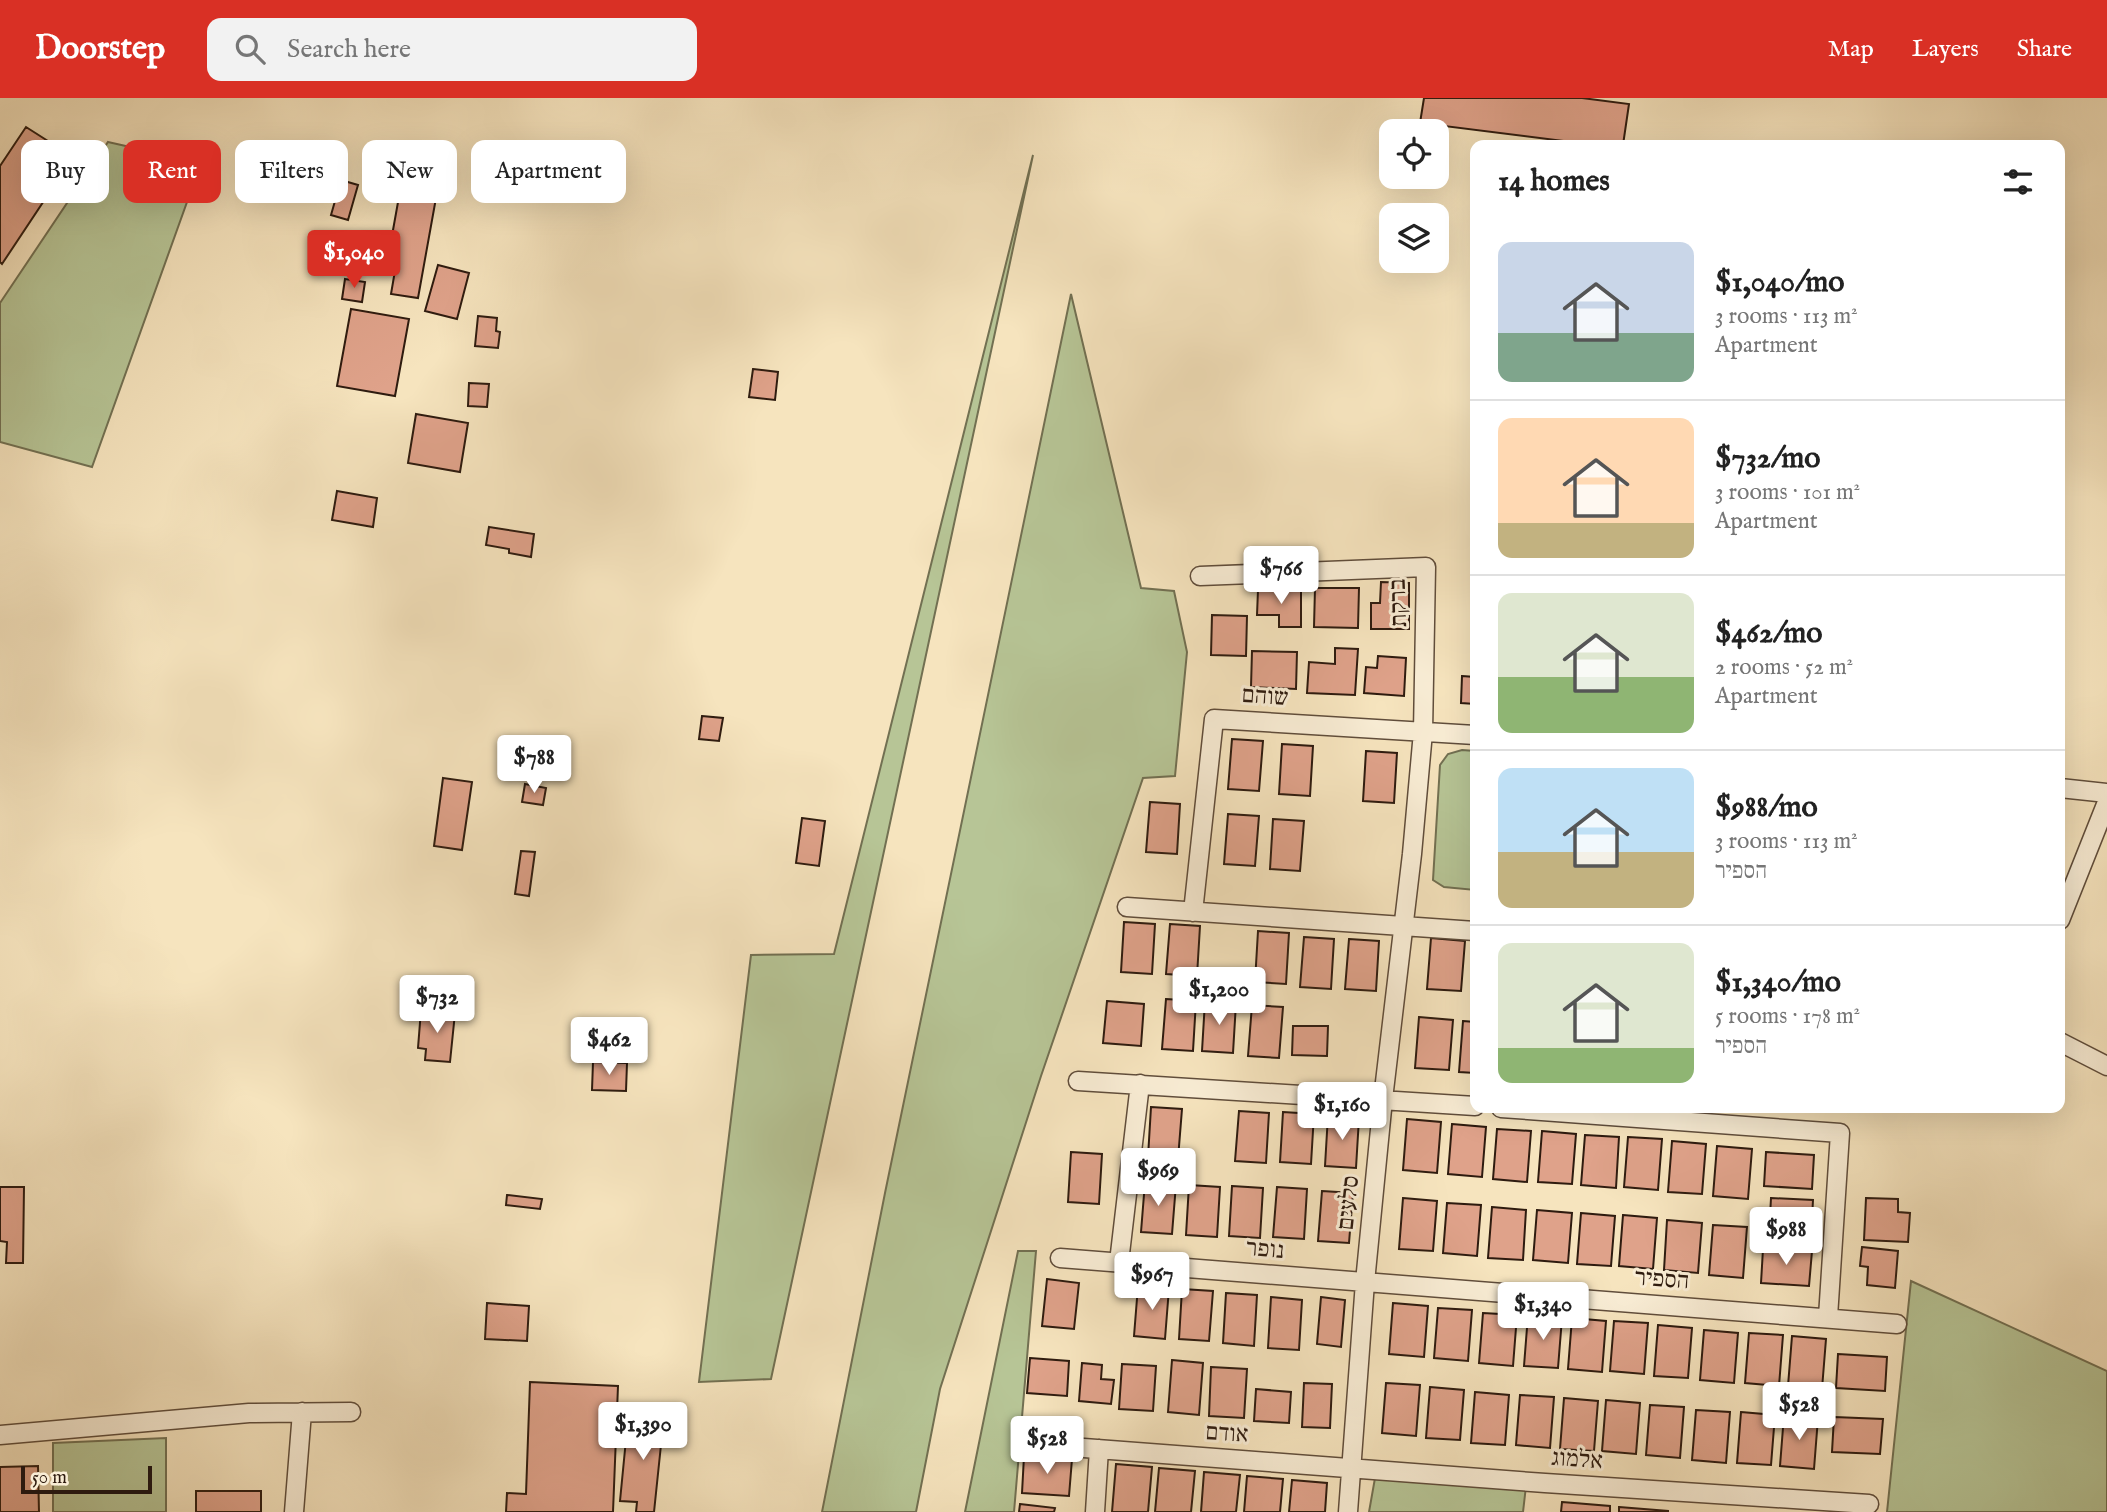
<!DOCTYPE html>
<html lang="en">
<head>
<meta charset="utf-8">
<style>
	:root { --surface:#fff; --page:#f2f2f2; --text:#222; --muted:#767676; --line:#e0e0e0; --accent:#d93025 }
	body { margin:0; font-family:"IM FELL English","Frank Ruhl Libre",serif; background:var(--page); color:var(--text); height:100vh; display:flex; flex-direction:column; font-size:26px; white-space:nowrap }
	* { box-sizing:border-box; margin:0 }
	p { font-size:23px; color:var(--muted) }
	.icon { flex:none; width:38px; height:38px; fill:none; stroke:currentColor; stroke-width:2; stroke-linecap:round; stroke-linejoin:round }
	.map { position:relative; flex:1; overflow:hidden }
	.details { position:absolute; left:1470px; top:42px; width:595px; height:973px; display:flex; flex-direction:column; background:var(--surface); border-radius:14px; box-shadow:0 7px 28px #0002 }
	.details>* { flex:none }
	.hud { position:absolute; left:21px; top:42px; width:665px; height:63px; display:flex; gap:14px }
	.controls { position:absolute; left:1379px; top:21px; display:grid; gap:14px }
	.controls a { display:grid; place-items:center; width:70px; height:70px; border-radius:14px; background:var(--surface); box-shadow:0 7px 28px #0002; font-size:35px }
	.scale { position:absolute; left:21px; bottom:18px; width:131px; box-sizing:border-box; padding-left:7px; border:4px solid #2e1b0f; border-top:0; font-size:19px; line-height:24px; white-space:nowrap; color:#2e1b0f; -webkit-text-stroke:5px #f9edd5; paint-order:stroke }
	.price { position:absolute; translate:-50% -60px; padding:0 16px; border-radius:7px; background:#fff; color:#222; font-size:23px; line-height:46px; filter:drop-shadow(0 2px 4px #0008) }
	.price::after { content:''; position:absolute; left:50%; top:42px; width:21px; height:16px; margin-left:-10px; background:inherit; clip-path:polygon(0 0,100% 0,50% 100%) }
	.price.on { background:var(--accent); color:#fff }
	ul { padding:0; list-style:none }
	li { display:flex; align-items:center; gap:21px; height:175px; padding:0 28px }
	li+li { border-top:2px solid var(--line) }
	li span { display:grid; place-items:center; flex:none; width:196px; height:140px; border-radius:14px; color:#555 }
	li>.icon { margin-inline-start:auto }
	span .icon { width:84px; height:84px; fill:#fffc; stroke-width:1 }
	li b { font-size:30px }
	h2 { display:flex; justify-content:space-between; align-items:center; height:84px; padding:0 28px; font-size:30px }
	.pill { padding:0 24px; border-radius:14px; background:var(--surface); box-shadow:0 7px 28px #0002; font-size:24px; line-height:63px }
	.pill.on { background:var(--accent); color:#fff }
	header { display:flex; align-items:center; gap:42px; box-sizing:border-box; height:98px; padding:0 35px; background:var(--accent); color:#fff }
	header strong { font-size:33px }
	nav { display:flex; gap:38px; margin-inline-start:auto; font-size:24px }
	.search { width:490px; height:63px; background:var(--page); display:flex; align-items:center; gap:18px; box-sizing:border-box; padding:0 24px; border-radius:14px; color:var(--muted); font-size:26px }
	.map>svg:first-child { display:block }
	.green { fill:#b7c596; stroke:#727052; stroke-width:2 }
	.building { fill:#dfa28a; stroke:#2e1b0f; stroke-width:2 }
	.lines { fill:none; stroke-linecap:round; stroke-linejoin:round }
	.minor-casing { stroke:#604d3b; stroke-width:21 }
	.minor { stroke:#f9edd5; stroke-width:18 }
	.labels { text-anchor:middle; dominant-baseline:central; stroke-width:6; stroke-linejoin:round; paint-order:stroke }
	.street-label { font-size:24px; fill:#2e1b0f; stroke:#f9edd5 }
</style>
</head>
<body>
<header>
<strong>Doorstep</strong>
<div class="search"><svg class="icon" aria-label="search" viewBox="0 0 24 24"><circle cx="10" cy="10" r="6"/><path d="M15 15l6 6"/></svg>Search here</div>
<nav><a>Map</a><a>Layers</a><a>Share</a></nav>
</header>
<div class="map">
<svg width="2107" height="1414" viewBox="0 0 2107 1414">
	<rect width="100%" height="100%" fill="#f6e4be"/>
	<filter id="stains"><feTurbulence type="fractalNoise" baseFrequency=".00286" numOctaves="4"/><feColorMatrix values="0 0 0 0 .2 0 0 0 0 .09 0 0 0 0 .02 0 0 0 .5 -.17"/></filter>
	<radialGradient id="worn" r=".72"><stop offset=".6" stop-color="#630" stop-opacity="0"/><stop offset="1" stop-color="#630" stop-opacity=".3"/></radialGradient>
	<path class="green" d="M108,44L201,65L92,369L0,344V205Z
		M1033,57L771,1281L699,1284L751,857L834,856Z
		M1071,196L1141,490L1174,493L1187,554L1175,678L1143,680L1041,978L940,1291L916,1414H822L885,1095Z
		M1462,652L1475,653V792L1444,789L1433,782L1440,667L1448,656Z
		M1018,1153H1036L1014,1414H965Z
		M1911,1183L2107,1273V1414H1887Z
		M166,1340V1414H53V1345Z
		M1375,1380L1526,1388L1523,1414H1369Z"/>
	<path class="building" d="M1424,0H1582L1629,6L1623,47H1595L1420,25Z
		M26,29L73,59L2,166L0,164V68Z
		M341,82L358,87L348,122L331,117Z
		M400,93L436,100L418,200L391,196L397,161L388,160Z
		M438,167L469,175L457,221L425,213Z
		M345,181L365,184L362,204L342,201Z
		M351,211L409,221L395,298L337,288Z
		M478,218L497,220L496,233L500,234L498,250L475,248Z
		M753,271L778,274L775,302L749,299Z
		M469,285L489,286L487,309L468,308Z
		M416,316L468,325L460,374L408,365Z
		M337,393L377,400L373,429L332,422Z
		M489,429L534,436L531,459L509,455V451L486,447Z
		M1381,484L1409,485V531H1371V505H1380Z
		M1315,490H1359L1358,530L1314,529Z
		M1258,492H1301V529H1279V517H1257Z
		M1212,517L1247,518L1246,558L1211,557Z
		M1335,550L1358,551L1355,597L1307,595L1309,564L1335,566Z
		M1252,553L1297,554L1296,591L1251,589Z
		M1378,558L1406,560L1404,598L1364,595L1366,569L1377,570Z
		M1462,578L1475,579V606L1461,605Z
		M702,618L723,620L719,643L699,641Z
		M1232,641L1263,643L1259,693L1228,691Z
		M1282,646L1313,648L1310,698L1279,696Z
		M1366,653L1397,655L1394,705L1363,703Z
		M443,680L472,684L462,752L434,748Z
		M525,686L546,690L543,707L522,704Z
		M1150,704L1180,706L1177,756L1146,754Z
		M1228,716L1259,718L1255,768L1224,766Z
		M802,720L825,723L819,768L796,765Z
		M1273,721L1304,723L1300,773L1270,771Z
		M521,753L535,754L529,798L515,796Z
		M1124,824L1155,826L1152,876L1121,874Z
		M1170,826L1200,828L1197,878L1166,876Z
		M1258,833L1289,835L1286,886L1255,884Z
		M1304,839L1334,841L1331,891L1300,889Z
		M1431,840L1465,843L1461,893L1427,891Z
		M1349,841L1379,843L1376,893L1345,891Z
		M1166,901L1196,903L1193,953L1162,951Z
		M1107,903L1144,906L1141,948L1103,945Z
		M1205,903L1236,905L1233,955L1202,953Z
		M1252,907L1283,909L1279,960L1248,958Z
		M421,912L455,915L450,964L425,962L426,951L418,950Z
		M1419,919L1453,922L1449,972L1415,970Z
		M1463,923L1475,924V975L1459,974Z
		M1293,928H1328L1327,958L1292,957Z
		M593,964L627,965L626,993L592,992Z
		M1151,1009L1182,1011L1178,1061L1148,1059Z
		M1239,1013L1269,1015L1266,1065L1235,1063Z
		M1283,1014L1314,1016L1311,1066L1280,1064Z
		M1328,1017L1359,1020L1356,1070L1325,1068Z
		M1407,1021L1441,1024L1437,1075L1403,1072Z
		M1452,1026L1486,1029L1482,1079L1448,1076Z
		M1497,1031L1531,1033L1527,1084L1493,1081Z
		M1542,1033L1576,1036L1572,1086L1538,1084Z
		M1585,1037L1619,1039L1616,1090L1581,1087Z
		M1628,1039L1662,1041L1658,1092L1624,1089Z
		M1672,1043L1706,1046L1702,1096L1668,1094Z
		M1717,1048L1752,1051L1748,1101L1713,1098Z
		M1071,1054L1102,1056L1099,1106L1068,1104Z
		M1766,1054L1814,1057L1812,1091L1764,1088Z
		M1145,1084L1176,1086L1172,1136L1141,1134Z
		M1189,1087L1220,1089L1217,1139L1186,1137Z
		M1232,1088L1263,1090L1260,1140L1229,1138Z
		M0,1089H24L23,1165H6L7,1144L0,1143Z
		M1277,1089L1307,1091L1304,1141L1273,1139Z
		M1322,1093L1353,1095L1349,1145L1318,1143Z
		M507,1097L542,1101L540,1111L506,1107Z
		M1403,1100L1437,1103L1433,1153L1399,1151Z
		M1771,1100L1813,1102L1811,1140L1769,1138Z
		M1866,1100L1898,1101V1114L1910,1115L1908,1144L1864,1142Z
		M1447,1105L1481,1107L1477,1158L1443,1155Z
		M1492,1109L1526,1112L1523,1162L1488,1160Z
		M1537,1112L1572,1115L1568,1165L1533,1162Z
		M1581,1115L1615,1118L1611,1168L1577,1166Z
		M1623,1117L1657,1120L1653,1171L1619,1168Z
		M1667,1122L1702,1125L1698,1175L1664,1172Z
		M1713,1127L1747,1129L1743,1180L1709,1177Z
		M1862,1149L1898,1153L1895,1190L1867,1187L1868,1169L1860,1168Z
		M1763,1151L1812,1153L1809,1188L1761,1185Z
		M1047,1181L1079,1185L1074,1231L1042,1228Z
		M1138,1188L1169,1190L1165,1241L1134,1238Z
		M1182,1191L1213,1193L1209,1243L1179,1241Z
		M1226,1195L1257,1197L1254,1248L1223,1245Z
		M1271,1199L1302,1202L1299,1252L1268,1250Z
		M1321,1199L1345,1202L1341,1249L1317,1246Z
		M487,1205L529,1208L527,1243L485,1241Z
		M1393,1205L1428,1208L1424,1259L1389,1256Z
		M1438,1210L1472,1212L1468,1263L1434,1260Z
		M1483,1215L1517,1217L1513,1268L1479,1265Z
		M1528,1217L1562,1220L1558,1270L1524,1268Z
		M1572,1220L1606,1223L1602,1274L1568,1271Z
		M1614,1223L1648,1225L1644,1276L1610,1273Z
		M1658,1227L1692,1230L1688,1280L1654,1278Z
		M1704,1232L1738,1235L1734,1285L1700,1282Z
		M1749,1235L1783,1237L1779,1288L1745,1285Z
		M1792,1238L1826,1241L1822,1291L1788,1288Z
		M1838,1256L1887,1259L1885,1293L1836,1290Z
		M1030,1260L1069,1263L1067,1298L1027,1295Z
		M1172,1262L1203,1265L1199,1317L1168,1314Z
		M1082,1265L1102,1267L1101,1281L1114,1282L1111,1306L1079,1303Z
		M1122,1266L1156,1268L1153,1313L1119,1311Z
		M1211,1269L1247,1271L1244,1320L1209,1318Z
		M530,1284L618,1288L613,1414H506L507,1395L526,1396Z
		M1304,1285L1332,1286L1330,1330L1302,1329Z
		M1386,1285L1420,1287L1416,1338L1382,1335Z
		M1430,1289L1464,1292L1460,1342L1426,1340Z
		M1256,1291L1291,1294L1289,1325L1254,1323Z
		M1475,1294L1509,1297L1505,1347L1471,1345Z
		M1520,1297L1554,1299L1550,1350L1516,1347Z
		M1564,1300L1598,1303L1594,1353L1560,1351Z
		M1606,1302L1640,1305L1636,1356L1602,1353Z
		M1650,1307L1684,1309L1680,1360L1646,1357Z
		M1696,1312L1730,1314L1726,1365L1692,1362Z
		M1741,1314L1775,1317L1771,1367L1737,1365Z
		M638,1315L664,1318L654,1414H636L637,1404L620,1403L627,1331L636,1332Z
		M1784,1317L1818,1320L1814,1371L1780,1368Z
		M1834,1319L1883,1321L1880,1356L1832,1354Z
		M1024,1358L1072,1361L1069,1398L1022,1395Z
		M1116,1366L1152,1369L1148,1414H1112Z
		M38,1368L39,1414H0V1369Z
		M1159,1370L1195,1373L1191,1414H1155Z
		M1204,1374L1240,1377L1236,1414H1201Z
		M1247,1378L1283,1381L1280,1414H1244Z
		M1292,1382L1327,1385L1325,1414H1289Z
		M196,1393H261V1414H196Z
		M1562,1404L1610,1408V1414H1561Z
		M1020,1406L1055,1410L1054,1414H1019Z
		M1619,1409L1668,1413V1414H1619Z"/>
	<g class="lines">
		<g class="minor-casing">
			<path id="minor" d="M1200,478L1426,469L1423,634L1412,756L1383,1001L1365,1184L1348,1414
				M2060,690L2107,695
				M1127,809L1475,833
				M1193,814L1214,621L1475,637
				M2060,822L2107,704
				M2060,944L2107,968
				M1078,983L1475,1008
				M1501,1010L1840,1035L1828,1219
				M1060,1160L1897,1226
				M1119,1164L1140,986
				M0,1337L249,1315L351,1314
				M1031,1346L1545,1385L1869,1406
				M294,1414L302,1314
				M1095,1414L1099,1351"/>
		</g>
		<use href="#minor" class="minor"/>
	</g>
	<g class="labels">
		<g class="street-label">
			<text transform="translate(1399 505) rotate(-92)">ברקת</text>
			<text transform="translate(1265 599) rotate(4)">שוהם</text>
			<text transform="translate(1349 1105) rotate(-84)">סלעים</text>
			<text transform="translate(1265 1152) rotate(5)">נופר</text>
			<text transform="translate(1662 1182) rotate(4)">הספיר</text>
			<text transform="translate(1227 1336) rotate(4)">אודם</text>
			<text transform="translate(1577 1362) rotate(4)">אלמוג</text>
		</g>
	</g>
	<rect width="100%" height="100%" filter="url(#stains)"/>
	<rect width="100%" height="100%" fill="url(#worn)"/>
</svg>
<div class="controls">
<a><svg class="icon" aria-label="locate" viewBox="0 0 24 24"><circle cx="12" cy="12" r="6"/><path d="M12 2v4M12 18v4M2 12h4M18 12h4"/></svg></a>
<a><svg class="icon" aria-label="layers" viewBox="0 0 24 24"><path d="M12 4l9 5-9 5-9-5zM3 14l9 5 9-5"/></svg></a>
</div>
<div class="scale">50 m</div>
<b class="price on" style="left:354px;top:192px">$1,040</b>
<b class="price" style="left:1281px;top:508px">$766</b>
<b class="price" style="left:534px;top:697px">$788</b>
<b class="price" style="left:1219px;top:929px">$1,200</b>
<b class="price" style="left:437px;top:937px">$732</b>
<b class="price" style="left:609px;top:979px">$462</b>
<b class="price" style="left:1342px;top:1044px">$1,160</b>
<b class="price" style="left:1158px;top:1110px">$969</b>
<b class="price" style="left:1786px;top:1169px">$988</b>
<b class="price" style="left:1152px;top:1214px">$967</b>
<b class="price" style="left:1543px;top:1244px">$1,340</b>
<b class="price" style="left:1799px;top:1344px">$528</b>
<b class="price" style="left:643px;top:1364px">$1,390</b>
<b class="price" style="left:1047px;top:1378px">$528</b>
<div class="hud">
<a class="pill">Buy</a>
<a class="pill on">Rent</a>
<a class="pill">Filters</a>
<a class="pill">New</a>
<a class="pill">Apartment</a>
</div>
<section class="details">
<h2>14 homes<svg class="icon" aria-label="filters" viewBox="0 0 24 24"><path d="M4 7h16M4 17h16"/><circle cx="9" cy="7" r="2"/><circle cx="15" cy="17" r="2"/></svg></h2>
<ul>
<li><span style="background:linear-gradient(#c9d6e8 65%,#7fa58c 0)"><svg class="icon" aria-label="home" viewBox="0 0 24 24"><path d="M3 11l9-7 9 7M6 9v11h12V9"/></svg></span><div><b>$1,040/mo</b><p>3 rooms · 113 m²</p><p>Apartment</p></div></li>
<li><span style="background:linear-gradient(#ffd9b3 75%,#c2b280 0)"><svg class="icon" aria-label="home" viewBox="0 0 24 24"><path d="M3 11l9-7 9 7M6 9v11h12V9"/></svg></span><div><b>$732/mo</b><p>3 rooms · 101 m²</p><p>Apartment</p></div></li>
<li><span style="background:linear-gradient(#dfe7d0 60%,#8fb573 0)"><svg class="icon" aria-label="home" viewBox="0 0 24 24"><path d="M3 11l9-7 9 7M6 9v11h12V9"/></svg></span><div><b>$462/mo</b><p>2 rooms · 52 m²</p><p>Apartment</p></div></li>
<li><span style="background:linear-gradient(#bfe0f5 60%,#c2b280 0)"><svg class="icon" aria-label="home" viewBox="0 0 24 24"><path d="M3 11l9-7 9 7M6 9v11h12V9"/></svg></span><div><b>$988/mo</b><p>3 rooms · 113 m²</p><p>הספיר</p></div></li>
<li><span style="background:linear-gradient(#dfe7d0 75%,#8fb573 0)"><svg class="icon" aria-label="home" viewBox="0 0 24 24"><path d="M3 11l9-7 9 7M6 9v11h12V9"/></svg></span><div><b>$1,340/mo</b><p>5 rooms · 178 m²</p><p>הספיר</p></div></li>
</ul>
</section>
</div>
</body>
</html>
